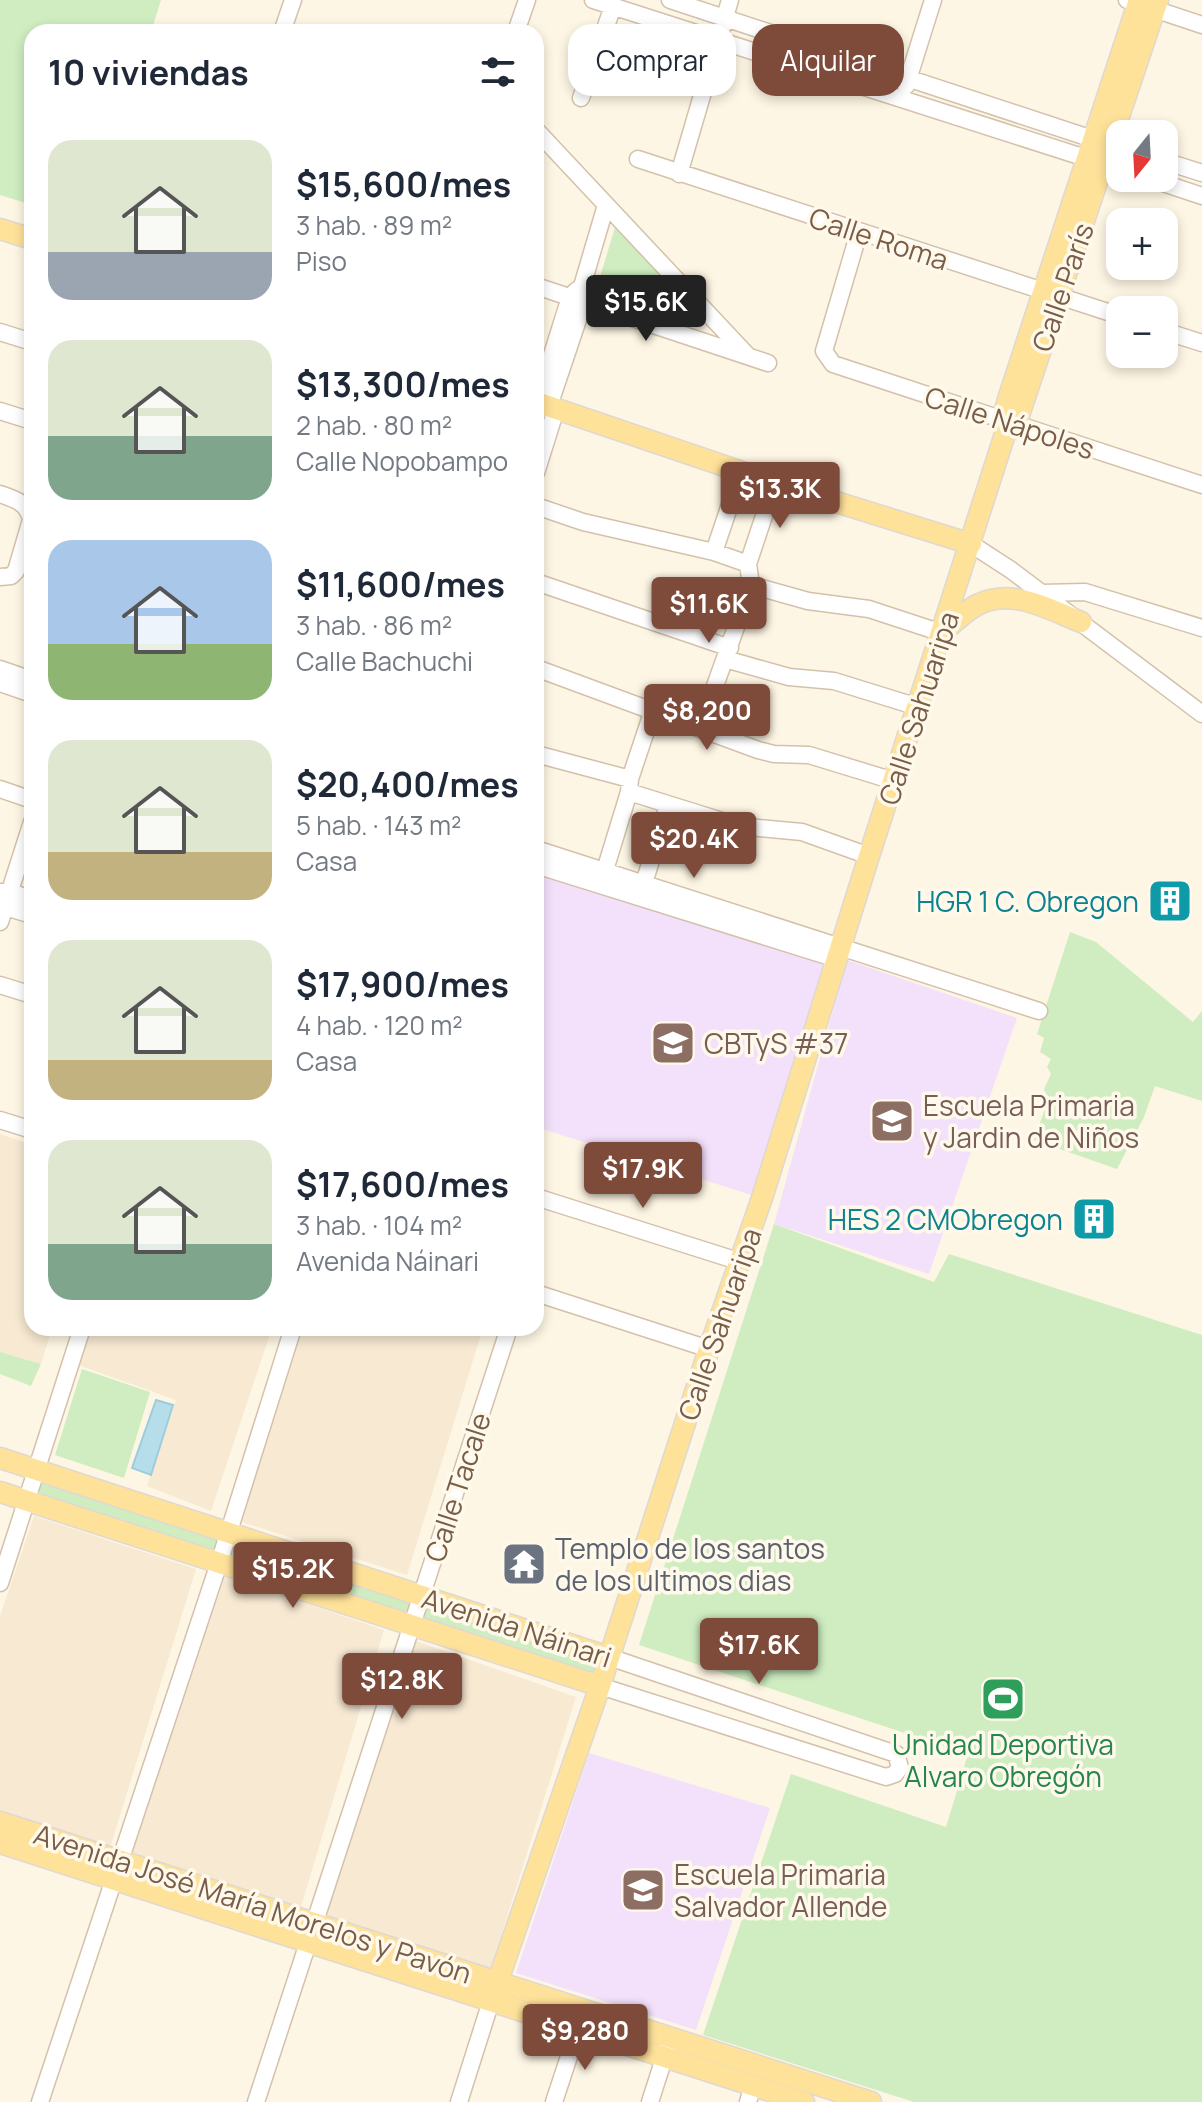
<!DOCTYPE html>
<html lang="es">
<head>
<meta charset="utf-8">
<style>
	:root { --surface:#fff; --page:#f2f2f3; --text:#1f2937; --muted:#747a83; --accent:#7e4b3a }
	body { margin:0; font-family:Manrope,sans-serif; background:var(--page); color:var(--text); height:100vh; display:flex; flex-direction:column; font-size:30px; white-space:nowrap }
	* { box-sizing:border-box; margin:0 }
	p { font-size:26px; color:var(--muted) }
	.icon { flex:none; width:44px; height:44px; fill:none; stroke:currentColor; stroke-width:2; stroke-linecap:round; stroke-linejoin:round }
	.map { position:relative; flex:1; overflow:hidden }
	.details { position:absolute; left:24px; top:24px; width:520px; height:1312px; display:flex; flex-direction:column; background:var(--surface); border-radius:24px; box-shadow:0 4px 12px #0003 }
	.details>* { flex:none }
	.top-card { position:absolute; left:568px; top:24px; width:514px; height:72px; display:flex; gap:16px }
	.needle { width:52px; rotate:198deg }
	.buttons { position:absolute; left:1106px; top:120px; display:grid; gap:16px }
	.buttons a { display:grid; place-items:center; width:72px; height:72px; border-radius:16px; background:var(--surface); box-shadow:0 4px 12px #0003; font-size:40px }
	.price { position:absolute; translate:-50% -68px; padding:0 18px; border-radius:8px; background:var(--accent); color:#fff; font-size:26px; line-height:52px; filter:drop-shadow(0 2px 4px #0008) }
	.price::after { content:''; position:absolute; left:50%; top:48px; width:24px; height:18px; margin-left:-12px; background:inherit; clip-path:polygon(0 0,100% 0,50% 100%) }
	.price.on { background:#222; color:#fff }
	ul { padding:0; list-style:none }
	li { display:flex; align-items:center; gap:24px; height:200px; padding:0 24px }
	li span { display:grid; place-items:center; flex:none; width:224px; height:160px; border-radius:24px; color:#555 }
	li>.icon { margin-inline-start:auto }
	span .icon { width:96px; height:96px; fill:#fffc; stroke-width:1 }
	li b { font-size:34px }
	h2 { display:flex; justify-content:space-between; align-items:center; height:96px; padding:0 24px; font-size:34px }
	.chip { padding:0 28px; border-radius:24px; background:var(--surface); box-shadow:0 4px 12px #0003; font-size:28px; line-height:72px }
	.chip.on { background:var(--accent); color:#fff }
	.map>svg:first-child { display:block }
	.residential { fill:#f7e9d2 }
	.education { fill:#f3e1fb }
	.green { fill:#cfedc1 }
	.water { fill:#b6deea; stroke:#9ccddd; stroke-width:2 }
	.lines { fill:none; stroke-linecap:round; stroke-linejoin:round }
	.minor-casing { stroke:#d3c1ab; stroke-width:19 }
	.major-casing { stroke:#dfd8d3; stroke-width:23 }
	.minor { stroke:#fff; stroke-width:16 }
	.major { stroke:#ffe29a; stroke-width:20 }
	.labels { text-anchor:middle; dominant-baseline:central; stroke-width:7; stroke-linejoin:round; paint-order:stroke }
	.street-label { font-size:28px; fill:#795d47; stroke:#fff9ec }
	.culture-label { font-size:28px; fill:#0d838f; stroke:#fff9ec; text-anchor:end }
	.education-label { font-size:28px; fill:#785e54; stroke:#fff9ec; text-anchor:start }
	.worship-label { font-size:28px; fill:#5b616d; stroke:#fff9ec; text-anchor:start }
	.leisure-label { font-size:28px; fill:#27864d; stroke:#fff9ec }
</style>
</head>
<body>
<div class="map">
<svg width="1202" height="2102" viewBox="0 0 1202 2102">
	<rect width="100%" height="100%" fill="#fef6e4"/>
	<path class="residential" d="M0,1134L32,1145V1328H52L41,1364L0,1352Z
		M90,1328H272L211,1511L147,1486L176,1400L78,1365Z
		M302,1328H483L407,1575L239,1521Z
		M34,1516L196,1569L110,1848L0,1812V1616Z
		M225,1576L384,1630L301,1907L131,1855Z
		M416,1641L576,1697L491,1968L324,1916Z"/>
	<path class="education" d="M536,866L839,949L761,1198L536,1127Z
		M847,960L1017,1018L929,1274L774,1224Z
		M589,1753L770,1808L696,2030L516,1973Z"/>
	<path class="green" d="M0,0H161L151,32H32V205L0,195Z
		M616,224L698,316L696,326H687L594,297Z
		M1070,932L1096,942L1193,1022L1202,1011V1101L1155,1086L1144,1117L1117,1169L1034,1140L1048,1100L1044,1089L1051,1074L1047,1067L1051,1059L1040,1052L1044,1038L1037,1034Z
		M774,1224L934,1282L949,1254L1202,1335V2102H914L703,2035L791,1774L946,1827L968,1754L639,1645Z
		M0,1352L41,1364L31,1386L0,1374Z
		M82,1369L150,1392L124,1478L55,1455Z
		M42,1480L210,1531L220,1541L217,1547L208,1551L45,1499L38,1490Z
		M234,1543L412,1603L410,1609L401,1613L237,1562L230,1553Z
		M425,1606L601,1661L592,1676L429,1625L421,1615Z"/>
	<path class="water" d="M156,1400L173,1405L151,1475L132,1468Z"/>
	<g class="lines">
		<g class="minor-casing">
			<path id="minor" d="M593,0L1120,169
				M670,0L1120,148
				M1127,0L1202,25
				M282,32L293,0
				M516,32L527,0
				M906,86L933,0
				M581,98L613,6
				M536,130L747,355
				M638,159L1120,316
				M1164,161L1202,173
				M679,174L730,0
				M1148,178L1202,196
				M859,232L824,351L833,364L1202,485
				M536,286L768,363
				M1164,331L1202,343
				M0,332L32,342
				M537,403L570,297L577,290
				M549,406L584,302L583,283L606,205
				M0,411L32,421
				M536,473L556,409
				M0,494C15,499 28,503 31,520L16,571L11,576L0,577
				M536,506L583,522L714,552L748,564
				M971,544L1011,570L1202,714
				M714,552L741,472
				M536,582L730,648
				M751,585L808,601L869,609L942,633
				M1041,593L1085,592L1202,628
				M725,659L789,677L834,681L918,707
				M536,668L758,750L774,754L809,755L894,781
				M0,669L32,680
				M0,683L32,694
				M700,728L751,585L748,564L775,483
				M536,754L630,779
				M0,789L32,800
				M629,792L738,826L802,832L869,856
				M536,849L1039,1011
				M536,865L837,959
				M602,880L629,792L630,779L653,710
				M0,892H10L32,899
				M641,893L668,805
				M0,900L5,907L32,915
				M0,922L32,822
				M0,985L32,995
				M0,1120L32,1130
				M536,1197L738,1261
				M536,1293L709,1349
				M0,1583L82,1328
				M600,1686L886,1777L895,1774L900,1767L896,1754L609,1657
				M40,2102L219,1563L293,1328
				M256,2102L509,1328
				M459,2102L491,2001
				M554,2102L578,2029
				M650,2102L668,2046
				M748,2102L753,2085"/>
		</g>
		<g class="major-casing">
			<path id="major" d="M0,229L32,239
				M536,402L775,483L971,544
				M1005,434L1016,424L1158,0
				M942,633C953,623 964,612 977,605C1012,587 1048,609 1081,622
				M0,1458L609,1657
				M0,1492L600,1686
				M0,1822L871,2102
				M0,1843L804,2102
				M491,2001L600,1686L709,1349L762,1198L869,856L1005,434L1002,420L1010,393L1139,0"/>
		</g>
		<use href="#minor" class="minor"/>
		<use href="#major" class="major"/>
	</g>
	<defs>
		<g id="building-square" transform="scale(2.3)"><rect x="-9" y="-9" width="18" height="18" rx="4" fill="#0f9aa8" stroke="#fff9ec"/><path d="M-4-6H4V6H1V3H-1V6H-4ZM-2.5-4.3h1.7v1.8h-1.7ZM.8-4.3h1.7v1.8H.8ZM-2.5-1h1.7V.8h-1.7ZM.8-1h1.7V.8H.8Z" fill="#fff"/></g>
		<g id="school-square" transform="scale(2.3)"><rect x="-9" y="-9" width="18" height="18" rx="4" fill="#8d6e63" stroke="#fff9ec"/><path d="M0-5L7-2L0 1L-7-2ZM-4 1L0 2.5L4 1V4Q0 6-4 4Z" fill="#fff"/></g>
		<g id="temple-square" transform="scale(2.3)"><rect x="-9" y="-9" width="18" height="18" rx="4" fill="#6b7280" stroke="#fff9ec"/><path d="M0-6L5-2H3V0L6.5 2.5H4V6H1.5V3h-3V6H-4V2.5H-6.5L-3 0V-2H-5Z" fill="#fff"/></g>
		<g id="stadium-square" transform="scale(2.3)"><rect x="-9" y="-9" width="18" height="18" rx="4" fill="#2e9e5b" stroke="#fff9ec"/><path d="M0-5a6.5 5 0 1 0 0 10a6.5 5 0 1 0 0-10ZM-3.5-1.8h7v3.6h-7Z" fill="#fff"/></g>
	</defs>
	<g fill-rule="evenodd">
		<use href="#building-square" x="1170" y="901"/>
		<use href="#school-square" x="673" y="1043"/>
		<use href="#school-square" x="892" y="1121"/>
		<use href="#building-square" x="1094" y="1219"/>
		<use href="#temple-square" x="524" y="1564"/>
		<use href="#stadium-square" x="1003" y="1699"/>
		<use href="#school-square" x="643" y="1890"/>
	</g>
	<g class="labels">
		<g class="street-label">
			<text transform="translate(879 238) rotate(18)">Calle Roma</text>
			<text transform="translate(1062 287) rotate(-71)">Calle París</text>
			<text transform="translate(1010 422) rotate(18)">Calle Nápoles</text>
			<text transform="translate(918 708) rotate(-72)">Calle Sahuaripa</text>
			<text transform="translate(719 1324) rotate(-71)">Calle Sahuaripa</text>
			<text transform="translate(457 1487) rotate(-72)">Calle Tacale</text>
			<text transform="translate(517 1627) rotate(18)">Avenida Náinari</text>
			<text transform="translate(253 1903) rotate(18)">Avenida José María Morelos y Pavón</text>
		</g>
		<g class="culture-label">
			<text x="1139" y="901">HGR 1 C. Obregon</text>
			<text x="1063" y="1219">HES 2 CMObregon</text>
		</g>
		<g class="education-label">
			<text x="704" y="1043">CBTyS #37</text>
			<text x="923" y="1105">Escuela Primaria<tspan x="923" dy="32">y Jardin de Niños</tspan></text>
			<text x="674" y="1874">Escuela Primaria<tspan x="674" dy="32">Salvador Allende</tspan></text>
		</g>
		<g class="worship-label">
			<text x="555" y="1548">Templo de los santos<tspan x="555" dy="32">de los ultimos dias</tspan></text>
		</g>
		<g class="leisure-label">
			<text x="1003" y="1744">Unidad Deportiva<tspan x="1003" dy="32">Alvaro Obregón</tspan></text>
		</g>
	</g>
</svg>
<div class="buttons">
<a><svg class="needle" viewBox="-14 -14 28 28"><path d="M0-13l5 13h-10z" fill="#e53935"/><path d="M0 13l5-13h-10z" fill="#747a83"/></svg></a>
<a>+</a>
<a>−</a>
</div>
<b class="price on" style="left:646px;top:343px">$15.6K</b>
<b class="price" style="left:780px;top:530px">$13.3K</b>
<b class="price" style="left:709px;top:645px">$11.6K</b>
<b class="price" style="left:707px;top:752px">$8,200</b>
<b class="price" style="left:694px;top:880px">$20.4K</b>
<b class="price" style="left:643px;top:1210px">$17.9K</b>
<b class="price" style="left:293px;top:1610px">$15.2K</b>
<b class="price" style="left:759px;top:1686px">$17.6K</b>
<b class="price" style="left:402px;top:1721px">$12.8K</b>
<b class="price" style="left:585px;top:2072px">$9,280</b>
<div class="top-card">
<a class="chip">Comprar</a>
<a class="chip on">Alquilar</a>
</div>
<section class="details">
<h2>10 viviendas<svg class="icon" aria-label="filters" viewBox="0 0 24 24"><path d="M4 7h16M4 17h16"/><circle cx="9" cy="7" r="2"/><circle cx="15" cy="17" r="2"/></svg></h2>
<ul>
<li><span style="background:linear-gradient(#dfe7d0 70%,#9aa5b1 0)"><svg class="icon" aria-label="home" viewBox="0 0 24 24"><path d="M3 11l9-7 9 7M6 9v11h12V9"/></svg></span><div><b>$15,600/mes</b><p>3 hab. · 89 m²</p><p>Piso</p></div></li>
<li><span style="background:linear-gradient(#dfe7d0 60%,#7fa58c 0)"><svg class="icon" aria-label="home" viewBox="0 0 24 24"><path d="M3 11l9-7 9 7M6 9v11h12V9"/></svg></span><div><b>$13,300/mes</b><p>2 hab. · 80 m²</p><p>Calle Nopobampo</p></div></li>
<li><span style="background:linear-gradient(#a9c7e8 65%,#8fb573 0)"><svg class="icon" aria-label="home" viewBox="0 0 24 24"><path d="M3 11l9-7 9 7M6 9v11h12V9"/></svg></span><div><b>$11,600/mes</b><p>3 hab. · 86 m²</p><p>Calle Bachuchi</p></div></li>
<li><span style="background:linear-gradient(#dfe7d0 70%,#c2b280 0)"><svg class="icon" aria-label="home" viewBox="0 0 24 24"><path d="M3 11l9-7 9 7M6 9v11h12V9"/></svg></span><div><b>$20,400/mes</b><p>5 hab. · 143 m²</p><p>Casa</p></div></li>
<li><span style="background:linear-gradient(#dfe7d0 75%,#c2b280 0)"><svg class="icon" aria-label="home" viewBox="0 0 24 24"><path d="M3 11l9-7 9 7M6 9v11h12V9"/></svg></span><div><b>$17,900/mes</b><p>4 hab. · 120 m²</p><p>Casa</p></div></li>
<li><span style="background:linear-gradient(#dfe7d0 65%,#7fa58c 0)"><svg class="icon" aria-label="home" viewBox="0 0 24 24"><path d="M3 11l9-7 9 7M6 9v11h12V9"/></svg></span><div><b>$17,600/mes</b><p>3 hab. · 104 m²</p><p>Avenida Náinari</p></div></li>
</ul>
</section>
</div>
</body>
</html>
